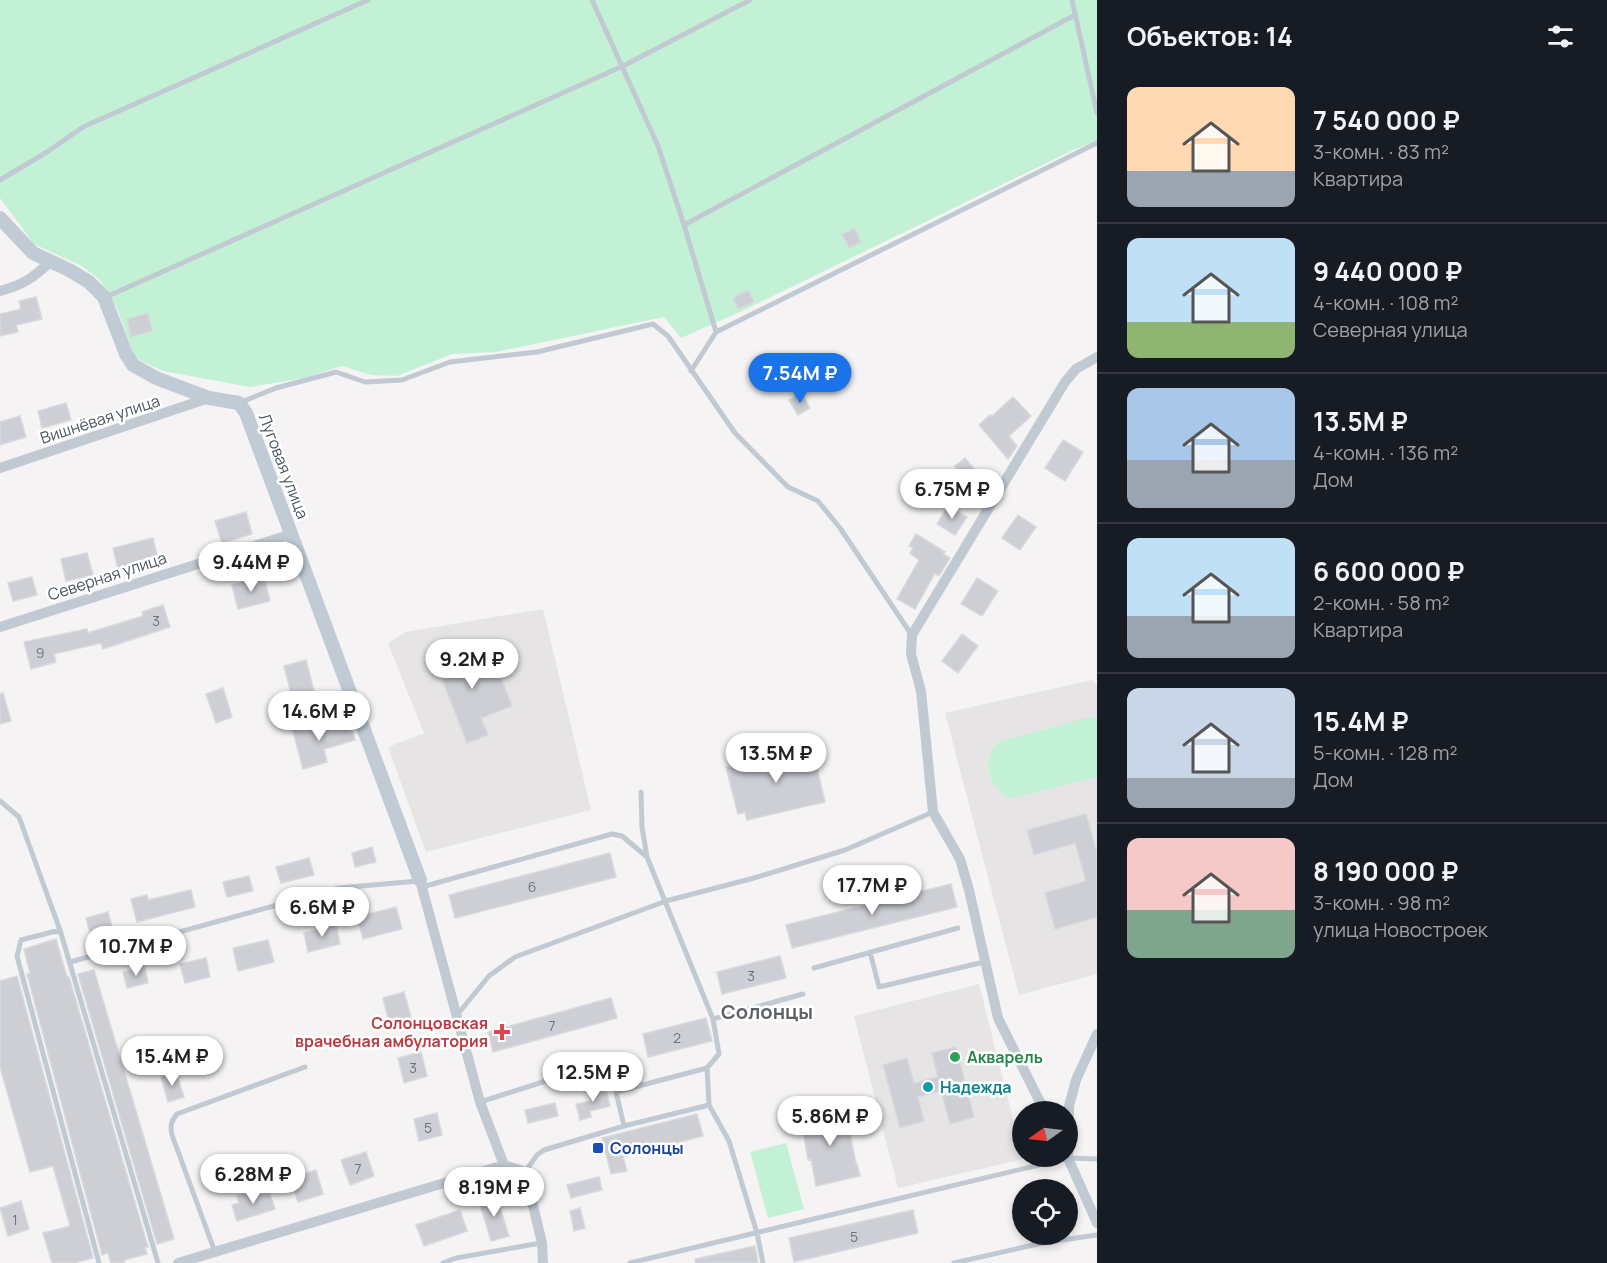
<!DOCTYPE html>
<html lang="ru">
<head>
<meta charset="utf-8">
<style>
	:root { --surface:#171b24; --page:#242831; --text:#f1f3f6; --muted:#9ea1a6; --line:#363941; --accent:#1a73e8 }
	body { margin:0; font-family:Manrope,sans-serif; background:var(--page); color:var(--text); height:100vh; display:flex; flex-direction:column; font-size:22px; white-space:nowrap }
	* { box-sizing:border-box; margin:0 }
	p { font-size:20px; color:var(--muted) }
	.icon { flex:none; width:33px; height:33px; fill:none; stroke:currentColor; stroke-width:2; stroke-linecap:round; stroke-linejoin:round }
	.map { position:relative; flex:1; overflow:hidden }
	.panel { display:flex; flex-direction:column; background:var(--surface); width:510px }
	.panel>* { flex:none }
	.needle { width:39px; rotate:256deg }
	.fabs { position:absolute; left:1012px; top:1101px; display:grid; gap:12px }
	.fabs a { display:grid; place-items:center; width:66px; height:66px; border-radius:50%; background:var(--surface); box-shadow:0 3px 9px #0003; font-size:30px }
	.price { position:absolute; translate:-50% -51px; padding:0 14px; border-radius:21px; background:#fff; color:#222; font-size:20px; line-height:39px; filter:drop-shadow(0 2px 3px #0008) }
	.price::after { content:''; position:absolute; left:50%; top:36px; width:18px; height:14px; margin-left:-9px; background:inherit; clip-path:polygon(0 0,100% 0,50% 100%) }
	.price.current { background:var(--accent); color:#fff }
	ul { padding:0; list-style:none }
	li { display:flex; align-items:center; gap:18px; height:150px; padding:0 30px }
	li+li { border-top:2px solid var(--line) }
	li span { display:grid; place-items:center; flex:none; width:168px; height:120px; border-radius:12px; color:#555 }
	li>.icon { margin-inline-start:auto }
	span .icon { width:72px; height:72px; fill:#fffc; stroke-width:1 }
	li b { font-size:26px }
	h2 { display:flex; justify-content:space-between; align-items:center; height:72px; padding:0 30px; font-size:26px }
	main { display:flex; flex:1; min-height:0 }
	.map>svg:first-child { display:block }
	.education { fill:#e6e4e5 }
	.green { fill:#c3f1d5 }
	.building { fill:#cdcfd5; stroke:#d7d9de; stroke-width:1.5 }
	.lines { fill:none; stroke-linecap:round; stroke-linejoin:round }
	.lane { stroke:#c1cad2; stroke-width:5 }
	.street { stroke:#c1cad2; stroke-width:10 }
	.secondary { stroke:#c1cbd6; stroke-width:14 }
	.health-dot { fill:#e0444e; stroke:#fff; stroke-width:2 }
	.leisure-dot { fill:#2e9e5b; stroke:#fff; stroke-width:2 }
	.culture-dot { fill:#0f9aa8; stroke:#fff; stroke-width:2 }
	.transit-dot { fill:#1a4fb4; stroke:#fff; stroke-width:2 }
	.labels { text-anchor:middle; dominant-baseline:central; stroke-width:5; stroke-linejoin:round; paint-order:stroke }
	.number-label { font-size:14px; fill:#6b747e }
	.street-label { font-size:16px; fill:#4a5661; stroke:#fff }
	.health-label { font-size:16px; font-weight:bold; fill:#be3a42; stroke:#fff; text-anchor:end }
	.leisure-label { font-size:16px; font-weight:bold; fill:#27864d; stroke:#fff; text-anchor:start }
	.culture-label { font-size:16px; font-weight:bold; fill:#0d838f; stroke:#fff; text-anchor:start }
	.transit-label { font-size:16px; font-weight:bold; fill:#164399; stroke:#fff; text-anchor:start }
	.quarter-label { font-size:20px; font-weight:bold; fill:#5f6368; stroke:#fff }
</style>
</head>
<body>
<main>
<div class="map">
<svg width="1097" height="1263" viewBox="0 0 1097 1263">
	<rect width="100%" height="100%" fill="#f5f3f3"/>
	<path class="education" d="M543,609L591,810L426,852L388,747L424,733L388,643L406,632Z
		M1092,680L1097,685V974L1019,995L945,713Z
		M979,984L1023,1159L898,1188L854,1016Z"/>
	<path class="green" d="M0,0H1097V141L1073,150L742,311L681,338L664,317L496,352L452,354L397,376L371,375L342,366L304,378L250,387L163,371L135,358L117,308L99,279L82,266L34,244L0,198Z
		M1090,717L1097,718V777L1014,798C997,797 983,772 990,755C991,751 995,746 998,742Z
		M786,1143L804,1209L768,1218L750,1152Z"/>
	<path class="building" d="M855,228L861,242L849,248L842,234Z
		M748,290L754,302L738,309L733,298Z
		M36,297L42,319L16,325L18,332L0,336V314L21,309L19,301Z
		M148,313L152,331L131,337L127,319Z
		M801,393L810,408L798,415L789,400Z
		M1013,397L1031,416L1009,436L1017,446L1008,459L979,425L990,415L992,416Z
		M66,403L71,420L42,428L38,411Z
		M20,416L26,437L0,445V422Z
		M1063,440L1083,452L1065,481L1045,468Z
		M965,458L981,477L972,485L955,466Z
		M948,506L967,517L955,535L937,524Z
		M246,512L252,534L222,543L215,521Z
		M1018,515L1036,527L1020,550L1002,538Z
		M916,534L945,552L943,554L950,558L939,576L935,573L915,609L897,599L919,560L910,553L913,548L909,546Z
		M153,538L158,559L118,569L113,548Z
		M87,553L93,575L66,581L61,559Z
		M32,577L37,595L13,601L8,583Z
		M264,577L270,601L238,609L232,585Z
		M977,578L998,591L982,616L961,604Z
		M163,605L170,627L103,649L101,643L54,654L56,662L31,669L24,642L87,629L88,633L143,616L142,612Z
		M962,634L978,646L958,673L942,661Z
		M451,646L458,663L490,650L512,706L481,718L488,735L467,743L432,653Z
		M306,660L315,695L293,701L284,666Z
		M223,688L232,717L216,723L206,694Z
		M3,693L11,721L0,724V694Z
		M316,721L319,731L349,722L355,740L324,749L327,762L303,769L292,728Z
		M812,746L825,802L747,820L745,812L738,814L726,767Z
		M1086,814L1097,853V917L1055,929L1045,893L1086,881L1075,843L1034,855L1027,830Z
		M372,847L376,862L355,867L352,853Z
		M610,853L616,877L455,918L449,895Z
		M309,858L314,875L281,883L276,867Z
		M249,876L253,891L227,897L223,882Z
		M951,884L957,907L792,948L786,925Z
		M191,890L195,907L137,922L131,899L147,895L148,900Z
		M396,907L402,929L363,939L357,917Z
		M108,912L112,927L90,933L86,918Z
		M336,925L340,944L308,952L304,933Z
		M56,939L67,977H69L148,1247H145L147,1254L124,1260L125,1263H111L108,1253L102,1255L27,974L30,973L24,949Z
		M268,940L274,962L238,971L233,948Z
		M780,956L786,978L722,994L717,972Z
		M206,958L210,977L185,983L180,964Z
		M145,967L148,983L127,988L123,972Z
		M94,970L174,1239L157,1244L78,974Z
		M17,976L93,1258L74,1263H52L43,1233L70,1226L53,1166L30,1172L0,1067V981Z
		M404,992L411,1017L389,1023L383,998Z
		M611,998L617,1018L493,1052L488,1032Z
		M706,1018L712,1041L648,1057L643,1034Z
		M956,1047L974,1117L950,1124L941,1091L918,1097L924,1121L900,1128L883,1065L907,1058L914,1083L938,1077L932,1053Z
		M421,1052L427,1076L404,1083L398,1058Z
		M619,1054L620,1056L626,1055L630,1071L610,1076L605,1057Z
		M176,1072L184,1097L168,1102L161,1077Z
		M605,1087L610,1106L590,1111L591,1117L580,1120L576,1104L591,1101L589,1091Z
		M555,1103L558,1116L528,1123L525,1110Z
		M845,1108L856,1164H857L860,1176L816,1186L811,1159L808,1160L801,1118Z
		M437,1113L442,1135L419,1141L414,1119Z
		M697,1114L703,1136L623,1157L627,1171L611,1174L602,1138Z
		M366,1152L374,1176L350,1185L341,1160Z
		M316,1170L323,1194L298,1202L290,1179Z
		M599,1177L602,1190L571,1198L567,1185Z
		M259,1189L261,1195L269,1192L275,1209L237,1221L232,1205L239,1203L237,1196Z
		M496,1195L509,1236L491,1241L479,1201Z
		M21,1201L29,1229L8,1236L0,1208Z
		M580,1208L585,1228L574,1231L570,1211Z
		M460,1210L467,1231L424,1246L416,1225Z
		M913,1210L918,1233L794,1262L789,1238Z
		M755,1246L758,1263H696L695,1259Z"/>
	<g class="lines">
		<path class="lane" d="M592,0L658,146L684,225L716,332
			M1072,0L1097,113
			M0,180L47,152L83,127L368,0
			M684,225L1075,15
			M106,297L623,66L750,0
			M691,371L716,332L1097,143
			M239,403L276,388L336,372L365,382L402,380L450,362L537,352L653,324L668,336L735,433L788,487L818,501L840,528L911,634
			M641,792L642,827L647,857L713,1019L719,1054L707,1068L709,1105L729,1141L757,1233L763,1263
			M0,801L19,817L60,930L158,1263
			M422,887L612,834L622,836L647,857
			M60,930L21,940L17,956L99,1263
			M870,952L879,987L984,962
			M70,962L339,888L418,881
			M814,968L958,928
			M457,1015L489,976L515,957L666,901L754,878L845,850L933,812
			M713,1019L803,994
			M480,1102L577,1071
			M624,1126L616,1092L707,1068
			M525,1172L537,1155L544,1150L624,1126L709,1105
			M215,1252L172,1135C170,1126 171,1121 177,1114L305,1067
			M443,1263L456,1258L541,1243
			M630,1263L1068,1158L1097,1159
			M954,1263L1042,1243L1097,1235"/>
		<path class="street" d="M0,291C23,285 33,278 50,262
			M0,468L209,398
			M0,627L292,534
			M420,880L480,1102L504,1165L525,1172L542,1243L543,1263
			M1045,1112L998,1018L969,890L960,859L933,812L921,691L911,654L912,635L1065,382L1076,369L1097,357
			M1067,1156L1097,1223
			M1068,1158L1069,1106L1076,1080L1097,1034
			M178,1263L504,1165"/>
		<path class="secondary" d="M0,218L33,253L71,271L89,282L104,297L126,354L133,365L156,378L209,398L239,403L246,413L420,880"/>
	</g>
	<path class="health-dot" d="M499 1023h6v6h6v6h-6v6h-6v-6h-6v-6h6z"/>
	<circle class="leisure-dot" cx="955" cy="1057" r="6"/>
	<circle class="culture-dot" cx="928" cy="1087" r="6"/>
	<rect class="transit-dot" x="592" y="1142" width="12" height="12" rx="3"/>
	<g class="labels">
		<g class="number-label">
			<text x="156" y="620">3</text>
			<text x="40" y="652">9</text>
			<text x="532" y="886">6</text>
			<text x="751" y="975">3</text>
			<text x="552" y="1025">7</text>
			<text x="677" y="1037">2</text>
			<text x="413" y="1067">3</text>
			<text x="428" y="1127">5</text>
			<text x="358" y="1168">7</text>
			<text x="15" y="1219">1</text>
			<text x="854" y="1236">5</text>
		</g>
		<g class="street-label">
			<text transform="translate(100 419) rotate(-18)">Вишнёвая улица</text>
			<text transform="translate(284 466) rotate(69)">Луговая улица</text>
			<text transform="translate(107 576) rotate(-18)">Северная улица</text>
		</g>
		<g class="health-label">
			<text x="488" y="1023">Солонцовская<tspan x="488" dy="18">врачебная амбулатория</tspan></text>
		</g>
		<g class="leisure-label">
			<text x="967" y="1057">Акварель</text>
		</g>
		<g class="culture-label">
			<text x="940" y="1087">Надежда</text>
		</g>
		<g class="transit-label">
			<text x="610" y="1148">Солонцы</text>
		</g>
		<g class="quarter-label">
			<text x="767" y="1011">Солонцы</text>
		</g>
	</g>
</svg>
<div class="fabs">
<a><svg class="needle" viewBox="-14 -14 28 28"><path d="M0-13l5 13h-10z" fill="#e53935"/><path d="M0 13l5-13h-10z" fill="#9ea1a6"/></svg></a>
<a><svg class="icon" aria-label="locate" viewBox="0 0 24 24"><circle cx="12" cy="12" r="6"/><path d="M12 2v4M12 18v4M2 12h4M18 12h4"/></svg></a>
</div>
<b class="price current" style="left:800px;top:404px">7.54M ₽</b>
<b class="price" style="left:952px;top:520px">6.75M ₽</b>
<b class="price" style="left:251px;top:593px">9.44M ₽</b>
<b class="price" style="left:472px;top:690px">9.2M ₽</b>
<b class="price" style="left:319px;top:742px">14.6M ₽</b>
<b class="price" style="left:776px;top:784px">13.5M ₽</b>
<b class="price" style="left:872px;top:916px">17.7M ₽</b>
<b class="price" style="left:322px;top:938px">6.6M ₽</b>
<b class="price" style="left:136px;top:977px">10.7M ₽</b>
<b class="price" style="left:172px;top:1087px">15.4M ₽</b>
<b class="price" style="left:593px;top:1103px">12.5M ₽</b>
<b class="price" style="left:830px;top:1147px">5.86M ₽</b>
<b class="price" style="left:253px;top:1205px">6.28M ₽</b>
<b class="price" style="left:494px;top:1218px">8.19M ₽</b>
</div>
<section class="panel">
<h2>Объектов: 14<svg class="icon" aria-label="filters" viewBox="0 0 24 24"><path d="M4 7h16M4 17h16"/><circle cx="9" cy="7" r="2"/><circle cx="15" cy="17" r="2"/></svg></h2>
<ul>
<li><span style="background:linear-gradient(#ffd9b3 70%,#9aa5b1 0)"><svg class="icon" aria-label="home" viewBox="0 0 24 24"><path d="M3 11l9-7 9 7M6 9v11h12V9"/></svg></span><div><b>7 540 000 ₽</b><p>3-комн. · 83 m²</p><p>Квартира</p></div></li>
<li><span style="background:linear-gradient(#bfe0f5 70%,#8fb573 0)"><svg class="icon" aria-label="home" viewBox="0 0 24 24"><path d="M3 11l9-7 9 7M6 9v11h12V9"/></svg></span><div><b>9 440 000 ₽</b><p>4-комн. · 108 m²</p><p>Северная улица</p></div></li>
<li><span style="background:linear-gradient(#a9c7e8 60%,#9aa5b1 0)"><svg class="icon" aria-label="home" viewBox="0 0 24 24"><path d="M3 11l9-7 9 7M6 9v11h12V9"/></svg></span><div><b>13.5M ₽</b><p>4-комн. · 136 m²</p><p>Дом</p></div></li>
<li><span style="background:linear-gradient(#bfe0f5 65%,#9aa5b1 0)"><svg class="icon" aria-label="home" viewBox="0 0 24 24"><path d="M3 11l9-7 9 7M6 9v11h12V9"/></svg></span><div><b>6 600 000 ₽</b><p>2-комн. · 58 m²</p><p>Квартира</p></div></li>
<li><span style="background:linear-gradient(#c9d6e8 75%,#9aa5b1 0)"><svg class="icon" aria-label="home" viewBox="0 0 24 24"><path d="M3 11l9-7 9 7M6 9v11h12V9"/></svg></span><div><b>15.4M ₽</b><p>5-комн. · 128 m²</p><p>Дом</p></div></li>
<li><span style="background:linear-gradient(#f6c9c9 60%,#7fa58c 0)"><svg class="icon" aria-label="home" viewBox="0 0 24 24"><path d="M3 11l9-7 9 7M6 9v11h12V9"/></svg></span><div><b>8 190 000 ₽</b><p>3-комн. · 98 m²</p><p>улица Новостроек</p></div></li>
</ul>
</section>
</main>
</body>
</html>
